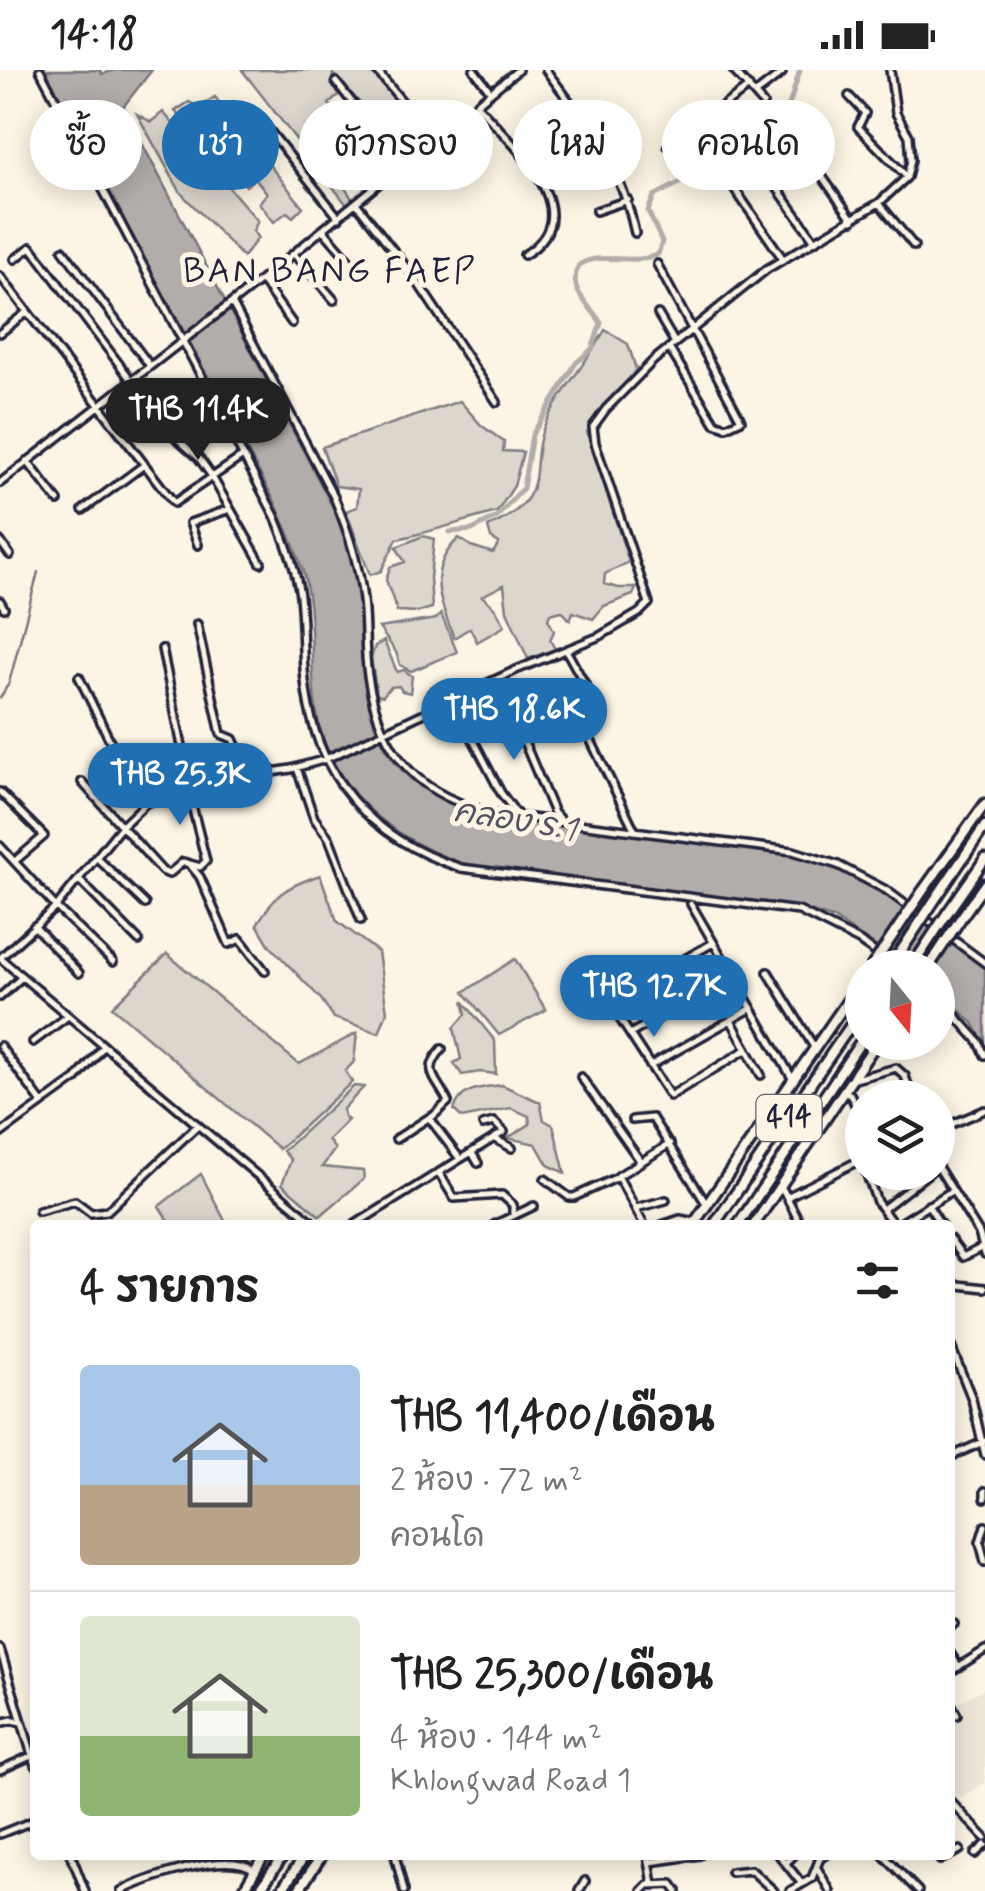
<!DOCTYPE html>
<html lang="th">
<head>
<meta charset="utf-8">
<style>
	:root { --surface:#fff; --page:#f6f6f6; --text:#222; --muted:#767676; --line:#e0e0e0; --accent:#1f6fb2 }
	body { margin:0; font-family:Mynerve,"Playpen Sans Thai",sans-serif; background:var(--page); color:var(--text); height:100vh; display:flex; flex-direction:column; font-size:38px; white-space:nowrap }
	* { box-sizing:border-box; margin:0 }
	p { font-size:32px; color:var(--muted) }
	.icon { flex:none; width:55px; height:55px; fill:none; stroke:currentColor; stroke-width:2; stroke-linecap:round; stroke-linejoin:round }
	.map { position:relative; flex:1; overflow:hidden }
	.side { position:absolute; left:30px; top:1150px; width:925px; height:640px; display:flex; flex-direction:column; background:var(--surface); border-radius:10px; box-shadow:0 5px 25px #0003 }
	.side>* { flex:none }
	.guide { position:absolute; left:30px; top:30px; width:925px; height:90px; display:flex; gap:20px }
	.needle { width:65px; rotate:162deg }
	.tools { position:absolute; left:845px; top:880px; display:grid; gap:20px }
	.tools a { display:grid; place-items:center; width:110px; height:110px; border-radius:50%; background:var(--surface); box-shadow:0 5px 25px #0003; font-size:50px }
	.price { position:absolute; translate:-50% -85px; padding:0 22px; border-radius:35px; background:var(--accent); color:#fff; font-size:32px; line-height:65px; filter:drop-shadow(0 2px 5px #0008) }
	.price::after { content:''; position:absolute; left:50%; top:60px; width:30px; height:22px; margin-left:-15px; background:inherit; clip-path:polygon(0 0,100% 0,50% 100%) }
	.price.on { background:#222; color:#fff }
	ul { padding:0; list-style:none }
	li { display:flex; align-items:center; gap:30px; height:250px; padding:0 50px }
	li+li { border-top:2px solid var(--line) }
	li span { display:grid; place-items:center; flex:none; width:280px; height:200px; border-radius:10px; color:#555 }
	li>.icon { margin-inline-start:auto }
	span .icon { width:120px; height:120px; fill:#fffc; stroke-width:1 }
	li b { font-size:42px }
	h2 { display:flex; justify-content:space-between; align-items:center; height:120px; padding:0 50px; font-size:42px }
	.chip { padding:0 35px; border-radius:45px; background:var(--surface); box-shadow:0 5px 25px #0003; font-size:35px; line-height:90px }
	.chip.on { background:var(--accent); color:#fff }
	.status { display:flex; justify-content:space-between; align-items:center; height:70px; padding:0 50px; background:var(--surface); direction:ltr }
	.status svg { height:28px; fill:currentColor }
	.map>svg:first-child { display:block }
	.built { fill:#ece5d8 }
	.green { fill:#dcd6cc; stroke:#7f7c84; stroke-width:2.5 }
	.water { fill:#b2adab; stroke:#78757e; stroke-width:2.5 }
	.lines { fill:none; stroke-linecap:round; stroke-linejoin:round }
	.stream { stroke:#78757e; stroke-width:2.5 }
	.canal { stroke:#b2adab; stroke-width:5 }
	.minor-casing { stroke:#22223b; stroke-width:12 }
	.major-casing { stroke:#22223b; stroke-width:15 }
	.minor { stroke:#fcf5e5; stroke-width:5 }
	.major { stroke:#fcf5e5; stroke-width:8 }
	.major-bridge-casing { stroke:#22223b; stroke-width:15; stroke-linecap:butt }
	.major-bridge { stroke:#fcf5e5; stroke-width:8 }
	.labels { text-anchor:middle; dominant-baseline:central; stroke-width:10; stroke-linejoin:round; paint-order:stroke }
	.shield { fill:#fcf5e5; stroke:#63616e; stroke-width:2.5 }
	.shield-label { font-size:28px; font-weight:bold; fill:#22223b }
	.water-label { font-size:32px; font-style:italic; fill:#545362; stroke:#fcf5e5 }
	.quarter-label { font-size:35px; letter-spacing:2.5px; fill:#22223b; stroke:#fcf5e5 }
</style>
</head>
<body>
<div class="status"><b>14:18</b><svg viewBox="0 0 49 12"><path d="M0 12V9h3v3zM5 12V6h3v6zM10 12V3h3v9zM15 12V0h3v12zM26 1h20v11H26zM47 4h2v5h-2z"/></svg></div>
<div class="map">
<svg width="985" height="1821" viewBox="0 0 985 1821">
	<rect width="100%" height="100%" fill="#fcf5e5"/>
	<filter id="ink" filterUnits="userSpaceOnUse"><feTurbulence type="fractalNoise" baseFrequency=".01" numOctaves="2"/><feDisplacementMap in="SourceGraphic" scale="20" xChannelSelector="R" yChannelSelector="G"/><feConvolveMatrix kernelMatrix="1 2 1 2 8 2 1 2 1" color-interpolation-filters="sRGB"/></filter>
	<g filter="url(#ink)">
		<path class="built" d="M985,1618V1713L959,1728L950,1719V1637Z"/>
		<path class="green" d="M242,0H367L381,11L405,45L381,43L374,48L333,4L331,14L340,24L329,34L349,53L358,48L368,64L358,73L366,86L345,98L349,108L341,112L353,130L347,135Z
			M215,27L303,137L293,147L287,142L274,152L259,133L267,123L255,108L246,116L175,41L189,32L199,37Z
			M163,42L258,151L253,161L258,168L243,187L181,123L137,44L151,52Z
			M605,260L628,274L636,299C624,324 601,338 587,362L629,492L605,504L604,514L619,518H636L633,525L604,536L593,549L573,542L570,550L562,541L550,544L548,549L554,561L550,570L555,579L528,589L507,541L504,515L482,526L495,538L505,556L477,572L470,558L454,568C440,530 425,500 459,468L471,476L493,483L499,473L491,468L488,457C560,425 521,396 550,344C566,315 588,290 605,260Z
			M460,331L481,355L504,372L503,381L523,382L514,416L497,442C463,451 432,462 397,469L381,501L370,505L346,441L357,437L359,419L336,416L322,377Z
			M423,466L434,469L430,508L432,538L418,542L397,541L386,510L390,497L405,492L396,477Z
			M441,544L457,582L411,601L400,595L396,582L379,558L436,549Z
			M384,571L397,602L404,600L412,606L410,623L402,621L399,616L390,617L383,626L377,625L371,588L375,576Z
			M320,805L337,851L378,882L387,942L379,963L334,948L321,929L270,876L257,854C277,823 285,817 320,805Z
			M167,884L299,994L357,963L354,992L345,1001L352,1012L279,1079L112,937Z
			M515,889L546,940L499,965L464,922Z
			M463,931L495,971L496,1004L480,1002L462,1005L454,993L461,989L454,958L466,944Z
			M502,1015L540,1032L544,1050L553,1055L565,1103L548,1095L536,1074L508,1068L530,1054L529,1046L511,1038L462,1048L454,1040C461,1017 482,1018 502,1015Z
			M354,1016L364,1017L343,1039L344,1046L348,1050L328,1070L335,1079L322,1097L363,1101L364,1109L320,1146L282,1114L291,1090L283,1081Z
			M201,1104L227,1155H171L159,1136Z"/>
		<path class="water" d="M44,0H100L102,4L115,0H152L123,37L339,449C348,476 356,503 359,532C363,557 361,584 364,609C375,691 414,727 491,746L795,784L837,796L883,820L985,895V973L973,953L938,921V898L904,897L835,849L802,839L473,797C394,772 325,720 315,631C310,591 314,548 305,509C298,481 285,456 274,430Z"/>
		<g class="lines">
			<path class="stream" d="M0,628L9,613L38,502"/>
			<path class="canal" d="M450,462L472,460L497,447L523,418L532,365L576,293L592,279L601,253C589,233 566,220 579,195C601,180 632,197 658,184L662,172L648,141L654,126L689,108L699,86L722,69L741,62L774,63L787,42L800,0"/>
			<g class="minor-casing">
				<path id="minor" d="M40,0L275,446C286,472 296,498 300,526C303,554 302,583 305,611C315,707 370,769 461,798L799,841L859,871L898,898
					M376,0L434,70
					M474,0L490,21
					M546,0C587,56 621,93 635,163
					M733,0L763,34
					M336,12L385,74L380,83L395,103
					M755,24L782,3
					M849,26L865,43L858,57L907,107
					M477,35C509,72 594,143 524,185
					M257,45L339,148
					M565,71L586,54
					M668,76L749,17
					M748,77L815,171
					M809,88L853,150
					M723,102L783,189
					M879,133L914,176
					M357,134L414,207L497,332
					M596,141L628,130
					M324,161L361,204
					M63,180L150,296
					M294,184L334,230
					M15,189L31,177L171,363L199,388L211,405L261,493
					M657,194L741,350L726,357L715,353L669,278
					M0,206L174,433L243,386
					M262,211L292,253
					M232,233L334,427C348,460 359,494 363,530C366,555 364,581 368,606C380,685 420,729 499,744L793,781L838,795L886,820L985,893
					M658,244L675,273
					M0,263L27,242
					M182,370L220,343
					M27,391L58,431
					M0,413L261,210L518,0
					M83,440L144,395
					M0,471L10,485
					M198,475L190,453L230,439
					M0,531L4,538
					M197,554L221,664L233,669L237,678L241,706
					M162,579L190,715
					M566,580L593,629L576,637V640L635,761
					M79,607L113,677L146,732
					M489,614L525,674L554,743L562,752
					M453,631L501,723L518,746
					M297,698L314,748L329,768L361,850
					M82,712L162,801L169,804L183,792L200,797L206,791L187,716
					M0,722L44,766L15,791
					M0,776L56,837L113,892
					M98,789L145,834
					M191,796L200,807L229,874L240,869L265,901
					M79,810L139,871
					M691,834L792,1008
					M34,856L79,903
					M713,873L609,932L670,1026L747,979
					M0,888L56,837L121,757L146,733L190,715L291,699L326,689L516,600L600,566L639,543L649,533L595,373L593,357L606,339L654,290L767,199L879,133L907,107L911,90L909,66L896,43L890,0
					M0,888L316,1155
					M768,902L814,977
					M938,926L979,972L985,985
					M0,927L22,907
					M731,950L761,1005
					M630,964L732,906
					M33,972L68,946
					M0,976L42,1033
					M442,979C421,1003 437,1008 448,1032L430,1049L460,1089
					M650,996L750,939
					M581,1007L641,1092
					M855,1009L896,998L905,1006L912,1028
					M845,1022L850,1024L857,1038L862,1085
					M632,1050L652,1048L707,1135
					M938,1060L985,1040
					M0,1064L76,1009L104,976
					M396,1069L430,1047
					M497,1070L512,1078
					M472,1083L478,1093
					M938,1097L979,1163L985,1184
					M866,1102L877,1132L894,1155
					M439,1103L454,1128L502,1125L513,1135V1146
					M545,1109L569,1127H574L618,1107
					M869,1111L885,1102
					M781,1116L801,1155
					M789,1126L862,1089
					M928,1135L941,1155
					M636,1138L666,1130
					M883,1139L930,1102
					M39,1141L75,1131L91,1143L107,1141L198,1055
					M354,1155L504,1062L494,1052L483,1055
					M494,1155L534,1136
					M644,1155L618,1106L670,1074
					M662,1155L680,1149L695,1152
					M897,1155L950,1122
					M950,1169L963,1187L983,1177
					M950,1214L985,1218
					M950,1274L972,1329L985,1385
					M950,1387L985,1371
					M985,1421V1428
					M985,1456L980,1472L985,1492
					M950,1556L954,1554
					M0,1579L35,1695
					M950,1583L959,1597
					M950,1602L985,1580
					M950,1632L957,1645
					M0,1653L12,1650L21,1652
					M0,1700L31,1686
					M950,1731L985,1768
					M0,1764L35,1750
					M975,1784L985,1775
					M71,1785L85,1821
					M395,1785L404,1821
					M648,1785L653,1814
					M779,1785L802,1814
					M883,1785L918,1821
					M937,1785L940,1790L960,1780
					M650,1792L700,1785
					M787,1792L794,1785
					M817,1798L830,1821
					M731,1802L751,1800L774,1821
					M121,1821C149,1808 228,1779 254,1800
					M579,1821L585,1811
					M642,1821L648,1815L672,1814L677,1821
					M790,1821L812,1808L820,1788L826,1785"/>
			</g>
			<g class="major-casing">
				<path id="major" d="M922,822L985,734
					M934,831L985,756
					M948,842L985,789
					M959,851L985,814
					M693,1155L862,910
					M714,1155L862,939
					M738,1155L862,970
					M754,1155L877,972
					M243,1821L264,1785
					M259,1821L283,1785
					M281,1821L305,1785
					M298,1821L322,1785"/>
			</g>
			<use href="#minor" class="minor"/>
			<use href="#major" class="major"/>
			<g class="major-bridge-casing">
				<path id="major-bridge" d="M871,898L922,822
					M890,898L934,831
					M911,898L948,842
					M928,898L959,851"/>
			</g>
			<use href="#major-bridge" class="major-bridge"/>
		</g>
	</g>
	<g class="labels">
		<rect class="shield" x="756.5" y="1025" width="65" height="46" rx="8"/>
		<g class="shield-label">
			<text x="789" y="1048">414</text>
		</g>
		<g class="water-label">
			<text transform="translate(515 751) rotate(9)">คลอง ร.1</text>
		</g>
		<g class="quarter-label">
			<text x="330" y="202">BAN BANG FAEP</text>
		</g>
	</g>
</svg>
<div class="tools">
<a><svg class="needle" viewBox="-14 -14 28 28"><path d="M0-13l5 13h-10z" fill="#e53935"/><path d="M0 13l5-13h-10z" fill="#767676"/></svg></a>
<a><svg class="icon" aria-label="layers" viewBox="0 0 24 24"><path d="M12 4l9 5-9 5-9-5zM3 14l9 5 9-5"/></svg></a>
</div>
<b class="price on" style="left:198px;top:393px">THB 11.4K</b>
<b class="price" style="left:514px;top:693px">THB 18.6K</b>
<b class="price" style="left:180px;top:758px">THB 25.3K</b>
<b class="price" style="left:654px;top:970px">THB 12.7K</b>
<div class="guide">
<a class="chip">ซื้อ</a>
<a class="chip on">เช่า</a>
<a class="chip">ตัวกรอง</a>
<a class="chip">ใหม่</a>
<a class="chip">คอนโด</a>
</div>
<section class="side">
<h2>4 รายการ<svg class="icon" aria-label="filters" viewBox="0 0 24 24"><path d="M4 7h16M4 17h16"/><circle cx="9" cy="7" r="2"/><circle cx="15" cy="17" r="2"/></svg></h2>
<ul>
<li><span style="background:linear-gradient(#a9c7e8 60%,#b9a48a 0)"><svg class="icon" aria-label="home" viewBox="0 0 24 24"><path d="M3 11l9-7 9 7M6 9v11h12V9"/></svg></span><div><b>THB 11,400/เดือน</b><p>2 ห้อง · 72 m²</p><p>คอนโด</p></div></li>
<li><span style="background:linear-gradient(#dfe7d0 60%,#8fb573 0)"><svg class="icon" aria-label="home" viewBox="0 0 24 24"><path d="M3 11l9-7 9 7M6 9v11h12V9"/></svg></span><div><b>THB 25,300/เดือน</b><p>4 ห้อง · 144 m²</p><p>Khlongwad Road 1</p></div></li>
</ul>
</section>
</div>
</body>
</html>
